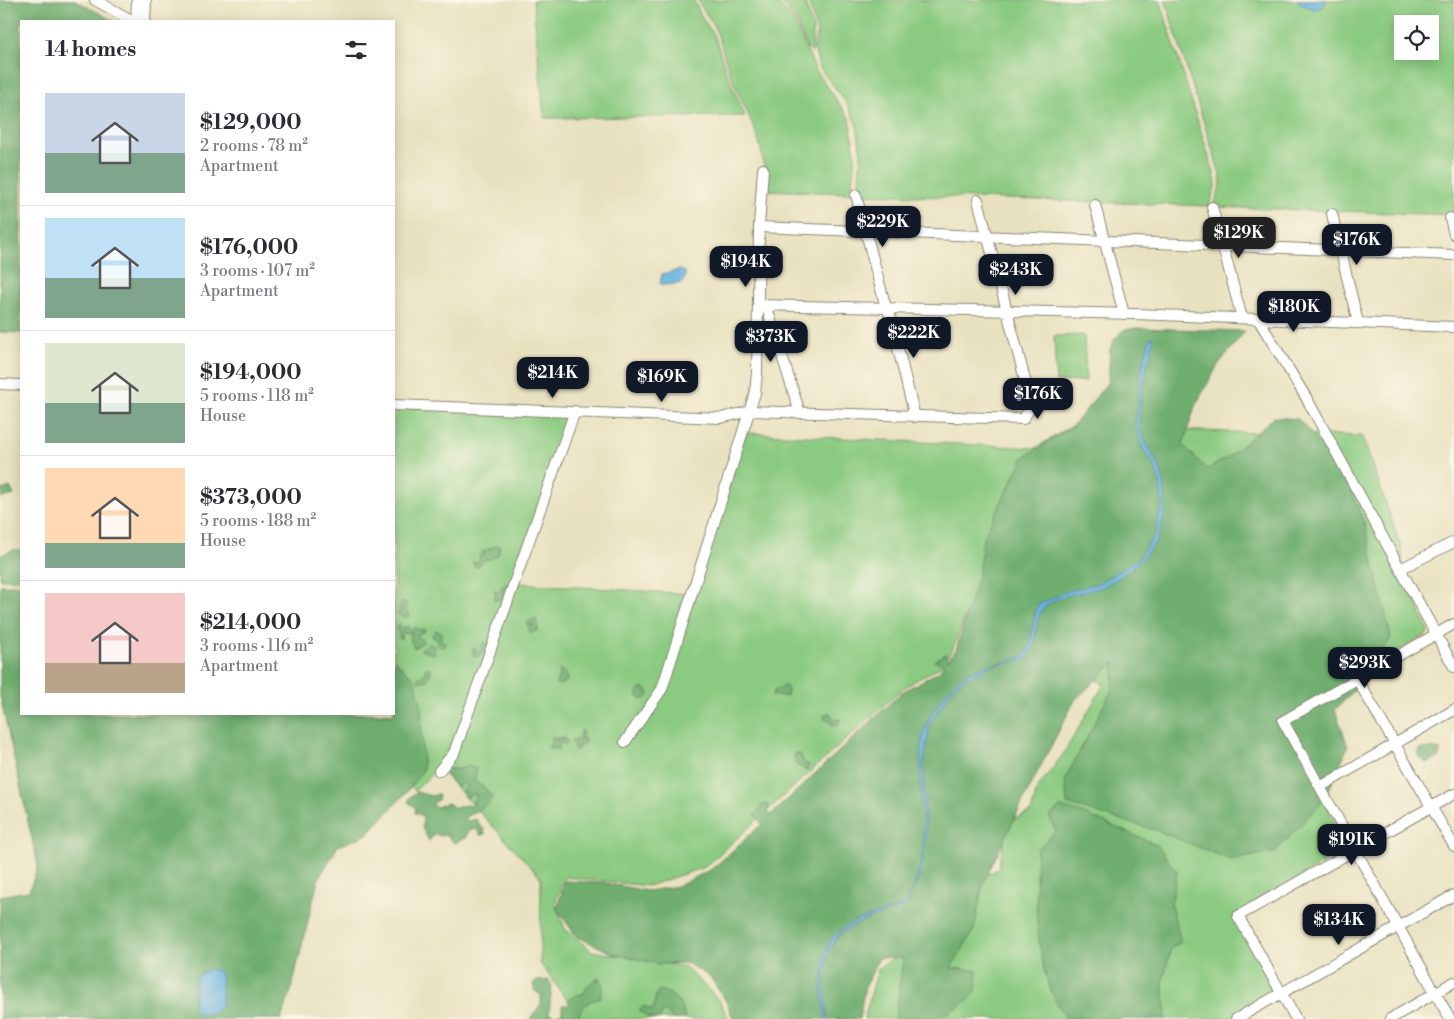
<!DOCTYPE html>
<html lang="en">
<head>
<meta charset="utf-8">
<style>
	:root { --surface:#fff; --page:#f2f2f3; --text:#2b2b33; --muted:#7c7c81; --line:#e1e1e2; --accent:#111827 }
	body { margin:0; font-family:"Libre Bodoni",serif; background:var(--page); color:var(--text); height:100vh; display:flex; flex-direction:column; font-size:19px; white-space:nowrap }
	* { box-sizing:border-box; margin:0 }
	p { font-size:16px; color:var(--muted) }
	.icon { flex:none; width:28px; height:28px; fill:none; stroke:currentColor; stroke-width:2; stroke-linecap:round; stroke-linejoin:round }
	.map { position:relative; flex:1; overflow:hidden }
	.details { position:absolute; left:20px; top:20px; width:375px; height:695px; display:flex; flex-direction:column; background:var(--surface); border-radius:0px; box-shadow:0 2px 12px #0003 }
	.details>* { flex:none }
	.tools { position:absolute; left:1394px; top:15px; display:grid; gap:10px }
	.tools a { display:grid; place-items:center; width:45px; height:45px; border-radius:0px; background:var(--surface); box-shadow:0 2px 12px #0003; font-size:25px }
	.price { position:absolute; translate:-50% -42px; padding:0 11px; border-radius:10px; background:var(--accent); color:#fff; font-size:16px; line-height:32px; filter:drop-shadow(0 1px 2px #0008) }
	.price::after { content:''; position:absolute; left:50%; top:30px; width:15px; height:11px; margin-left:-8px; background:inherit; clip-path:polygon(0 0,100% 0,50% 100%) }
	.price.active { background:#222; color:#fff }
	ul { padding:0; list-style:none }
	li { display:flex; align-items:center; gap:15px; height:125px; padding:0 25px }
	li+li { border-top:1px solid var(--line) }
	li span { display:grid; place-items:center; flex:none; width:140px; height:100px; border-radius:0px; color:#555 }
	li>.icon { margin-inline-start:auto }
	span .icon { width:60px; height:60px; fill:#fffc; stroke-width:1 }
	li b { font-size:21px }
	h2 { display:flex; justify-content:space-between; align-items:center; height:60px; padding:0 25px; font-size:21px }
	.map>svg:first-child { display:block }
	.green { fill:#8bca81; stroke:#5b7a56; fill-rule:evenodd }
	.forest { fill:#70ae6f; stroke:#4e6c4d }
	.water { fill:#68b4e1; stroke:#4a7086 }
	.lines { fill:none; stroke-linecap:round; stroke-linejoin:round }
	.minor-casing { stroke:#8a8675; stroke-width:12 }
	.minor { stroke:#fff; stroke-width:10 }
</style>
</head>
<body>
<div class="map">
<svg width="1454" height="1019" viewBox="0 0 1454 1019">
	<rect width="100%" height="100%" fill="#fcf5e5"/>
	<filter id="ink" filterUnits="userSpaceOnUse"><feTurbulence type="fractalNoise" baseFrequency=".02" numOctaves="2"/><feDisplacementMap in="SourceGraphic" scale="10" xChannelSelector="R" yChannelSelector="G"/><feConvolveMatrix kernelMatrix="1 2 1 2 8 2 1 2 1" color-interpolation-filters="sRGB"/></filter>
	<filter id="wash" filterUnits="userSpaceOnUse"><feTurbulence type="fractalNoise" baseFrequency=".0096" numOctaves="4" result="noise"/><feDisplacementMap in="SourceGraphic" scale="20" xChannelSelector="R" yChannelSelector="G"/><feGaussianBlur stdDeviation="1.12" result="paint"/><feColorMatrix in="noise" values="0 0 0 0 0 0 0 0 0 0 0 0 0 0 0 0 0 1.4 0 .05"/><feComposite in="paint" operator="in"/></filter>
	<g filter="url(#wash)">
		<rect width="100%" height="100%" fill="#e8e1bf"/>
		<path class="green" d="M533,0H694L702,18L714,34L726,71L745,116L544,118Z
			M698,0H775L794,21L815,69L850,119L855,156L851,193L763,190C769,142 744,112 729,70C724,58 722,45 717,33C713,22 703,12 698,0Z
			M780,0H804L813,28L812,53L807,48L797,22Z
			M808,0H1160L1214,173L1216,184L1209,206L858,194L861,154L857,126L848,105L819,67L814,48L817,32Z
			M1165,0H1454V215L1213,207L1221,184L1220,174ZM1402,24H1430V51H1402Z
			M1084,335L1086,381L1056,382L1054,336Z
			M394,407L571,413L453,752L415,791L359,714H394Z
			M1093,412L1136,429L1362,436L1403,552L1402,568L1428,630L1427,634L1282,717L1347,846L1346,850L1236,914L1276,991L1274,993L1229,1019H864L878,969L941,923L963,886L998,869L1008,822L1031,812L1037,789L1064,753L1104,684L967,612L953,648L941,666L903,688L705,867L648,886L565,877L555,903L565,929L592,951L685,967L719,1000L729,1019H581L540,963L541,878L443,773L518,583L690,594L665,689L746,433L1036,448Z"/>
		<path class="forest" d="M0,0H75L114,21H21V333L0,332Z
			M1136,328L1245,331L1218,365L1195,406L1183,445L1207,469L1229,457L1274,417L1298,419L1339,463L1364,522L1391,638L1363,681L1335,710L1348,746L1325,799L1275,852L1231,860L1158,831L1067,804L1065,779L1113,688L1114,663L1075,700L1034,779L983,883L974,930L951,968L977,970L976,992C948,1019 932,1019 895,1019L903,958H879L865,987L859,1019H733L726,1001L710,977L687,963L659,964L614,954L576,936L557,909L565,881L604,883L648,891L678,886L712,869L762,824L755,815L763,804L769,805L768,811L771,815L902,692L938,672L945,664L934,661L945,654L948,660L956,650L978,576L983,538L1024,457L1074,425L1108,382L1110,349L1115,338L1123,330Z
			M10,487L14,495L2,498V490Z
			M497,545L500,546L498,555L488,560L485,559L479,566H474L473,563L479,561L480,555L485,554L482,552Z
			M13,550H21V579H0V556Z
			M507,583L503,601L499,599L495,600L494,597L496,595L494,590L501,592L502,585Z
			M0,585H21V714H394V660L414,678L421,703L423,770L406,793L366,835L338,846L318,880L291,991L281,1019H0V896L29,891L38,866L0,696Z
			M402,602L407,603L405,611L410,614L407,618L398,615Z
			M536,618L538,630L531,633L528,629L534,624L528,626L526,623Z
			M399,624L403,628V631L406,626L410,628V633H402L401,639L399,638L398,630L396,629Z
			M415,627L417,630L424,629L425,631L416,635L424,642L414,648L410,638L413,628Z
			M436,630L441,633V641L446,643L445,647L437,646V640L432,636Z
			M485,642L487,644L484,654L478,657L473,656V649L475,648L476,652L482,651L480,647Z
			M428,643L435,647L434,654L420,650Z
			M430,667L431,672L427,680L418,682V678L425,674V669Z
			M560,670L565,673L568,680L559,685L556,684Z
			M783,686H786L788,691L787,696H771L776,689Z
			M637.5 694a5.5 5.5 0 1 1 11 0a5.5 5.5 0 1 1-11 0Z
			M830,713L835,720L840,719L839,725L831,724L830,720L824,718L825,714Z
			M581,730L583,735L580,741L584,738L586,741L582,746L580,744L578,750H575L573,748L575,745L571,742L575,739L577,741Z
			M565,736L564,739L556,740H567L566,745L560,743L558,750L554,748L551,750L548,747L552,743V737L553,739Z
			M1431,748L1440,750L1439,758L1426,763L1419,758V749Z
			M796,753L801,755L804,763L809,765L807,770L796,765L794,755Z
			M467,766L477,768L474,781L485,788L492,797L488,804L464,818L468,821L476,819L480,826L484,829L485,834L480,835L478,830L470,829L465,838L454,843L447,835L439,836L435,833L429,841L422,827L423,816L415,813L416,808L408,802L410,797L416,792L432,796L437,794L439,795L438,800L432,804L436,807L448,803L455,808L465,805L473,806V801L477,795L471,794L466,798L462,792L466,785L464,783L457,787L446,776L449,769H460Z
			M1060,807L1082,813L1157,845L1177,872L1171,905L1181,942L1171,948L1163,982L1166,1019H1067C1033,976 1035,901 1037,849L1056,831L1049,817Z
			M598,978L603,986L600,998C587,1001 582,1007 577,1019H530L541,1004V995L535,991L533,984L535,981L549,980L552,986L549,1014L555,1016L562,1013V1005H570L569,998L584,993L587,986Z
			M659,990C673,992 681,1003 685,1017L682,1019H673L666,1012H662L660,1019H651L640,1012V1009L644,1006L651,1010L654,1008L656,995Z"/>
		<path class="water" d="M1298,0H1326L1323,7L1315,9L1300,4Z
			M680,270L685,272V277L682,283L663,285L660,283L662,274Z
			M1150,337L1154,338C1148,364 1138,394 1140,421C1141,436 1148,447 1155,459C1168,481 1168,513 1158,537C1149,557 1120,580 1099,588C1082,594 1056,594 1043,609C1035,618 1037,634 1034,645C1032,650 1029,655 1027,659L995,665L964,678L953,688L930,723L923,767L926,836L922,872L907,904L901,908L865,920L840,933L829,950L824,972L827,1019H825C822,994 816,946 841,930C852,922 866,917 879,913C888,910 901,909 906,901C942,846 907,781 927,723C930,715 937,707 941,700C948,691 954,681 964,675C983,664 1005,663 1025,656C1034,640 1031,622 1038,605L1065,592L1099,583L1138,559L1155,535L1162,505L1160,483L1153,463L1142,448L1136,422L1140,377Z
			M208,969L218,971C223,976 221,979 221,986C223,1006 224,1015 199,1014L193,1009L196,977Z"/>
	</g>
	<g filter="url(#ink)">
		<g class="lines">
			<g class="minor-casing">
				<path id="minor" d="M95,0L133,21
					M136,21L137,0
					M145,21L146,0
					M856,195L886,308
					M1095,205L1124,314
					M1212,207L1242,318
					M1332,214L1358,323
					M1450,218L1454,234
					M759,227L1454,255
					M758,305L1135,314L1454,327
					M766,305L800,413
					M888,308L915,417
					M1258,319L1307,399L1454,667
					M0,384L21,385
					M394,405L721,418L750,411L1023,419L1031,407L1030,399L978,200
					M1400,569L1454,542
					M1357,679L1454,846
					M625,742L662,689L755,393L757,373L759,227L763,169
					M439,771L454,753L575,411
					M1320,787L1454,710
					M1236,1019L1454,895
					M1296,1019L1238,916L1454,794
					M1390,1019L1454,982
					M1450,1019L1283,721L1454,624"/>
			</g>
			<use href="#minor" class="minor"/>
		</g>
	</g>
</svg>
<div class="tools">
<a><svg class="icon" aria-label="locate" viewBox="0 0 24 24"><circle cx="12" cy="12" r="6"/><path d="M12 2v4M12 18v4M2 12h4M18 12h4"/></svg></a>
</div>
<b class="price" style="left:883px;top:248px">$229K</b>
<b class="price active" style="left:1239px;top:259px">$129K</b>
<b class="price" style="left:1357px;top:266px">$176K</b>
<b class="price" style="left:746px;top:288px">$194K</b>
<b class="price" style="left:1016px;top:296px">$243K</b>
<b class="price" style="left:1294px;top:333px">$180K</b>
<b class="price" style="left:914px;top:359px">$222K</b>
<b class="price" style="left:771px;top:363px">$373K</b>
<b class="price" style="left:553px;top:399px">$214K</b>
<b class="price" style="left:662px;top:403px">$169K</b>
<b class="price" style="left:1038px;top:420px">$176K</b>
<b class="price" style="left:1365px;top:689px">$293K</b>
<b class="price" style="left:1352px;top:866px">$191K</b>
<b class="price" style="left:1339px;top:946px">$134K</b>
<section class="details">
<h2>14 homes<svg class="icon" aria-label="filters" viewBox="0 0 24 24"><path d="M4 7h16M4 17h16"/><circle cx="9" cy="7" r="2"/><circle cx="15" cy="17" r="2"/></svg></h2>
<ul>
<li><span style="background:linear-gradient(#c9d6e8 60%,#7fa58c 0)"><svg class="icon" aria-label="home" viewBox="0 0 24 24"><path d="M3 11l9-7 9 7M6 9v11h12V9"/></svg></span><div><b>$129,000</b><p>2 rooms · 78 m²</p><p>Apartment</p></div></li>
<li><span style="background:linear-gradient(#bfe0f5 60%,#7fa58c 0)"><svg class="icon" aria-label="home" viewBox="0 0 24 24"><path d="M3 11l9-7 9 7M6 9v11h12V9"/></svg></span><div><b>$176,000</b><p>3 rooms · 107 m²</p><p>Apartment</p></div></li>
<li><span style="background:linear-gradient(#dfe7d0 60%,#7fa58c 0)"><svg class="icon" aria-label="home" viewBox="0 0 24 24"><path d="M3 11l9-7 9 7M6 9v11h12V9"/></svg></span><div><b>$194,000</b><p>5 rooms · 118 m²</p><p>House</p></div></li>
<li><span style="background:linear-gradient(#ffd9b3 75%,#7fa58c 0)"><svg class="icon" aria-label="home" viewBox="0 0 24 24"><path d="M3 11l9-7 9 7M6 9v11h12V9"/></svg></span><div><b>$373,000</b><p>5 rooms · 188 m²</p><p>House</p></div></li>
<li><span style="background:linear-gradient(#f6c9c9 70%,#b9a48a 0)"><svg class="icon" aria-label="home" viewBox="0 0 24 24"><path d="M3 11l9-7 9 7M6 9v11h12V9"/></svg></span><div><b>$214,000</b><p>3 rooms · 116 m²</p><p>Apartment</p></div></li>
</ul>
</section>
</div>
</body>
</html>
